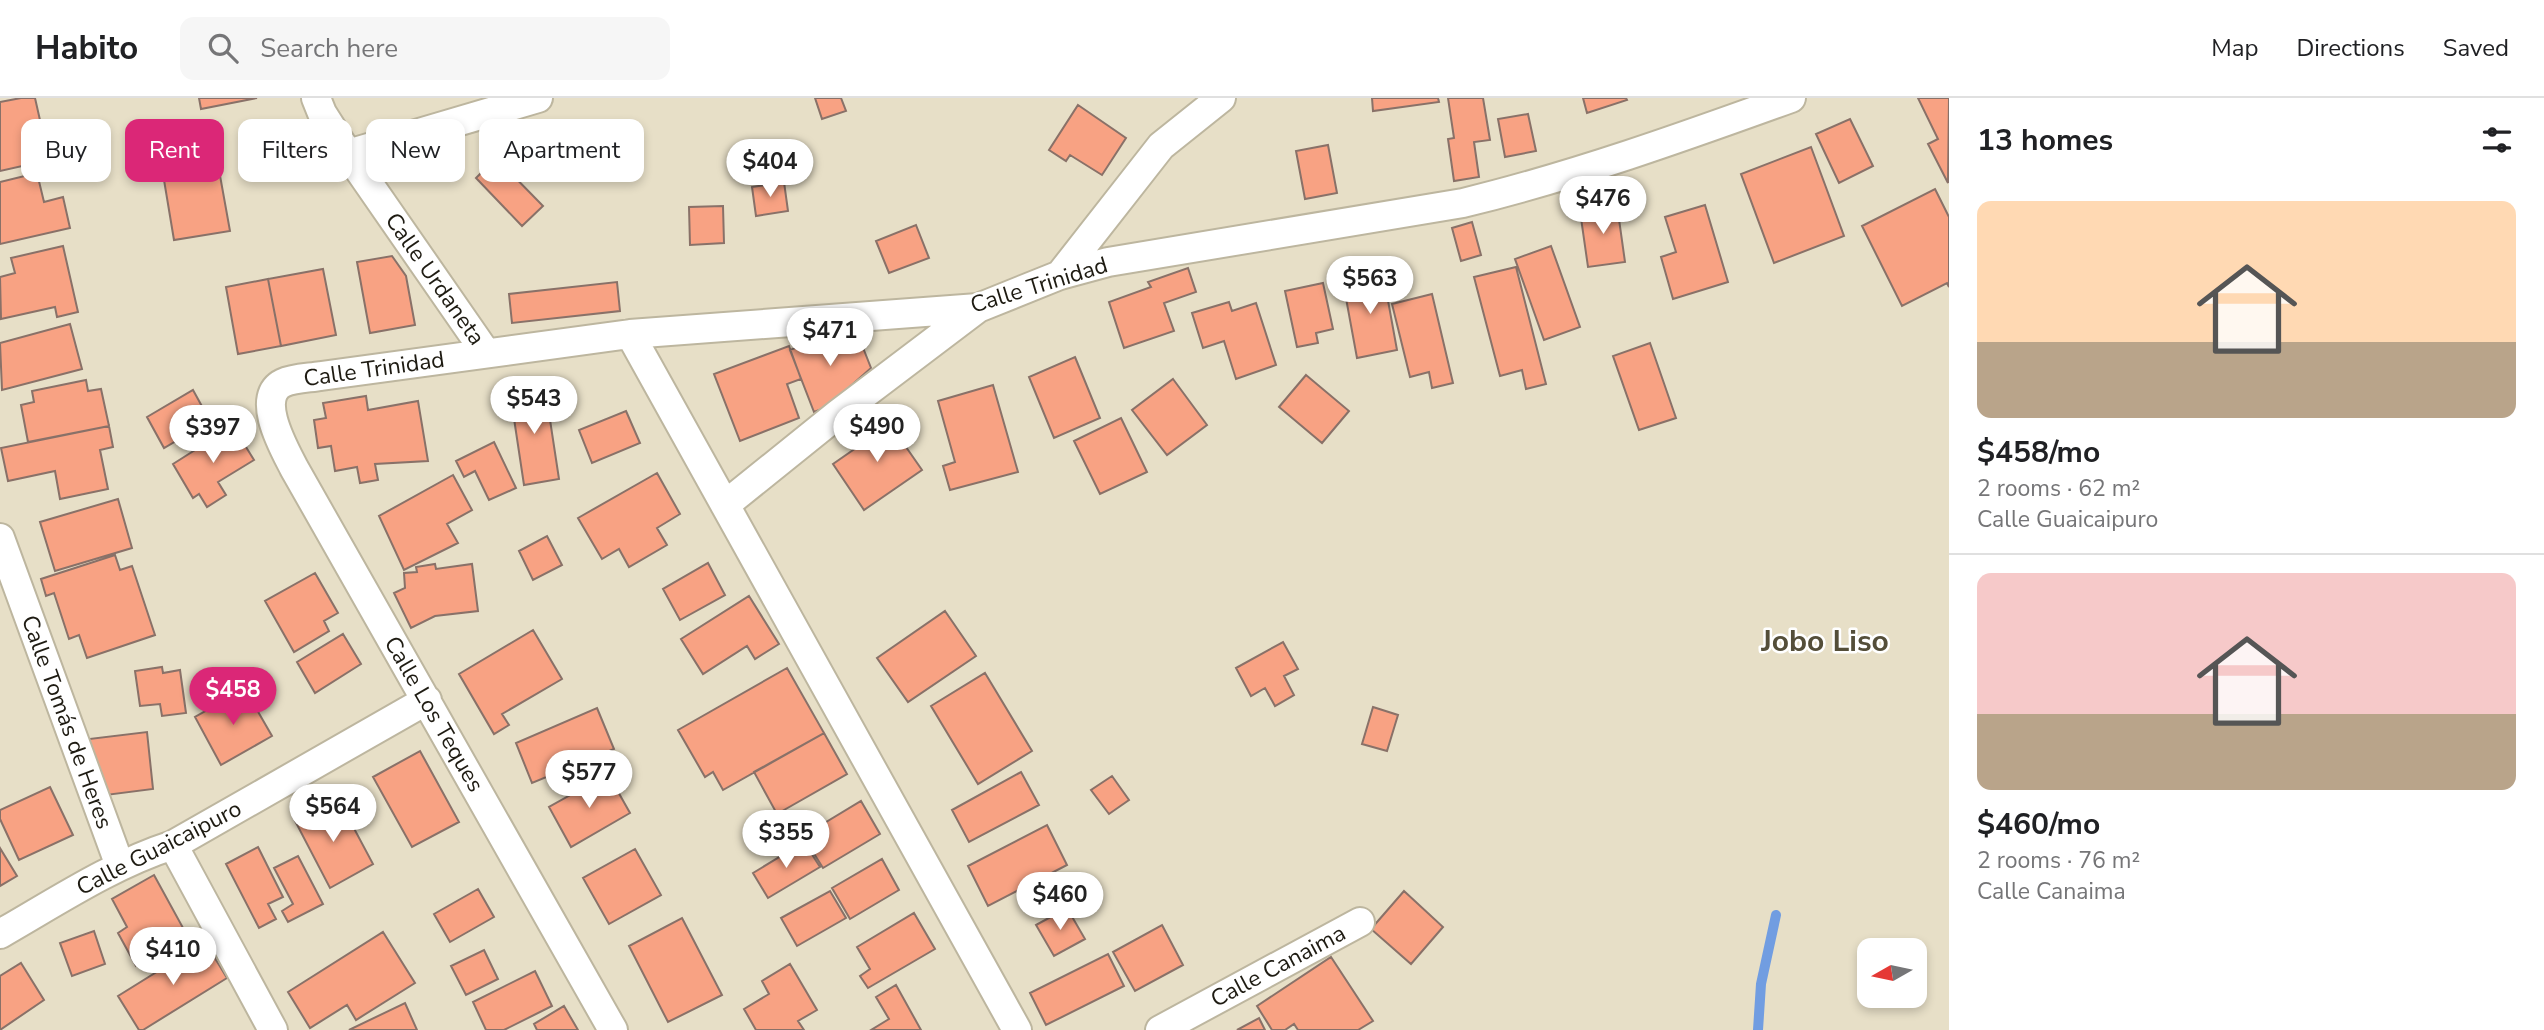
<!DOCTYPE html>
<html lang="en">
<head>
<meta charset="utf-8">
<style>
	:root { --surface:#fff; --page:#f6f6f6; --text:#202124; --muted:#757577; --line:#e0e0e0; --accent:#db2777 }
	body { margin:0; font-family:"Nunito Sans",sans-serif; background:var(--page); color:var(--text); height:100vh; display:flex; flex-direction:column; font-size:26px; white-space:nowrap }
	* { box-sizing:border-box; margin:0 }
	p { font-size:23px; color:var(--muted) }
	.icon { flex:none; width:38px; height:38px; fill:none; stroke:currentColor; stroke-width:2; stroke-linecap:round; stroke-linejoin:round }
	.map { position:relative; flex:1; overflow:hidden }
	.side { display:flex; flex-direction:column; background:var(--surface); width:595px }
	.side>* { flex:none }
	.guide { position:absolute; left:21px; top:21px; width:665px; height:63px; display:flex; gap:14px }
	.needle { width:46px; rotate:261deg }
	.controls { position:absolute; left:1857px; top:840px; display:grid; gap:14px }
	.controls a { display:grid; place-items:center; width:70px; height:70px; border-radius:14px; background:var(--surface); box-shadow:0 4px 10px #0003; font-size:35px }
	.price { position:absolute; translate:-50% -60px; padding:0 16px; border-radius:24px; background:#fff; color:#222; font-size:23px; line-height:46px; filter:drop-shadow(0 2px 4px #0008) }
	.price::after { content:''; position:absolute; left:50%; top:42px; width:21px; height:16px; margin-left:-10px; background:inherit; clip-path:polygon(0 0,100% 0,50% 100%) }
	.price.on { background:var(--accent); color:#fff }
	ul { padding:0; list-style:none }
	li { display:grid; align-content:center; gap:14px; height:371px; padding:0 28px }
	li+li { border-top:2px solid var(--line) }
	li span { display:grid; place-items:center; height:217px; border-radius:14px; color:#555 }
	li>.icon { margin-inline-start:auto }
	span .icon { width:126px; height:126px; fill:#fffc; stroke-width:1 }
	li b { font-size:30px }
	h2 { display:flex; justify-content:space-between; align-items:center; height:84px; padding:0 28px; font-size:30px }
	.tag { padding:0 24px; border-radius:14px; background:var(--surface); box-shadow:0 4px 10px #0003; font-size:24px; line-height:63px }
	.tag.on { background:var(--accent); color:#fff }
	header { display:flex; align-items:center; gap:42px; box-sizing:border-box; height:98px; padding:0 35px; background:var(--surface); border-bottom:2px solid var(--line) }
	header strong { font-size:33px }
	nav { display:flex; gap:38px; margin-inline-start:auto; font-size:24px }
	.search { width:490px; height:63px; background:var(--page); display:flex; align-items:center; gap:18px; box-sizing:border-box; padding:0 24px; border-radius:14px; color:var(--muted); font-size:26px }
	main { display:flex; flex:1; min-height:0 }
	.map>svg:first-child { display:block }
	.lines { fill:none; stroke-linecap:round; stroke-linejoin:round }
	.stream { stroke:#719de1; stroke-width:10 }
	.building { fill:#f8a283; stroke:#897168; stroke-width:2 }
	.minor-casing { stroke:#bdb69f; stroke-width:32 }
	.minor { stroke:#fff; stroke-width:28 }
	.labels { text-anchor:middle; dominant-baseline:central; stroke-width:5; stroke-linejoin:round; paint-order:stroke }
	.street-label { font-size:23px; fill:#1e1b12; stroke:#fff }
	.district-label { font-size:30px; font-weight:bold; fill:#544e39; stroke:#fff }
</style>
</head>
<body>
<header>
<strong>Habito</strong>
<div class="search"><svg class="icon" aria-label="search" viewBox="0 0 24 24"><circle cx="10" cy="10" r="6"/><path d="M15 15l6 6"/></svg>Search here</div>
<nav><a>Map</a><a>Directions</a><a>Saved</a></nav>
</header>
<main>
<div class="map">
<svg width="1949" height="932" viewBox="0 0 1949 932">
	<rect width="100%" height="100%" fill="#e7dfc7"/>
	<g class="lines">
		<path class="stream" d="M1758,932L1761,886L1776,817"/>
	</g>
	<path class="building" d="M21,0H35L49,62L0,73V4Z
		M199,0H257L201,11Z
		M815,0H841L846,13L822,21Z
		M1372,0H1438L1439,4L1373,13Z
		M1448,0H1483L1490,42L1474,44L1479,79L1454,83L1448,41L1454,40Z
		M1583,0H1626L1627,2L1587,15Z
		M1918,0H1949L1948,85L1928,46L1938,41Z
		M1078,7L1126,40L1102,77L1070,57L1066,63L1049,52Z
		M1528,16L1536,53L1505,59L1498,21Z
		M1850,21L1873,68L1839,85L1816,36Z
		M1328,47L1337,95L1305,101L1296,53Z
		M1811,49L1844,138L1774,165L1741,76Z
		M496,60L543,108L522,128L476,80Z
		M219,72L230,133L174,142L164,82Z
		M37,75L44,104L63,99L70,130L0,146V84Z
		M784,84L788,113L756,118L752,89Z
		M1935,91L1949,119V189L1947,185L1902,208L1862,128Z
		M1617,107L1625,164L1588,169L1580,113Z
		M1705,107L1728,184L1673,201L1661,159L1676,154L1665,119Z
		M723,108L724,145L690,147L689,109Z
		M1472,124L1481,157L1461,163L1452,130Z
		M916,127L929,160L889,175L876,143Z
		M63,148L78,214L57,219L55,209L1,221L0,179L15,175L11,160Z
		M1551,148L1580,229L1544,242L1515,161Z
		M392,158L406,178L415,227L370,235L357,164Z
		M1516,169L1546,286L1526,291L1522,272L1500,278L1474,179Z
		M1188,170L1196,194L1164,205L1174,233L1124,250L1109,204L1151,189L1148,184Z
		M323,171L336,237L281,248L268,181Z
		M1383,175L1397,252L1357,260L1343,184Z
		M268,181L281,248L238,256L226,189Z
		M617,184L620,213L512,225L509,196Z
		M1323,185L1333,231L1316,235L1318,245L1297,249L1285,193Z
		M1432,196L1453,285L1432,290L1429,274L1410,279L1392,206Z
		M1229,204L1232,213L1256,205L1276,267L1236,281L1224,243L1203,250L1192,215Z
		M70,226L82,271L2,292L0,245Z
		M858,237L871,270L827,309L814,314L790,252L820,240Z
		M1650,245L1676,320L1639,332L1613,258Z
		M789,248L801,281L787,286L799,320L740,343L714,276Z
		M1075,259L1100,320L1054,340L1029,279Z
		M1306,277L1349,313L1322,345L1279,309Z
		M1173,281L1207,327L1167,357L1132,312Z
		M86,282L88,293L101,291L109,328L28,344L21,307L34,304L32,293Z
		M993,287L1018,374L950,392L943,368L955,364L938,303Z
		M545,289L559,381L524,387L510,294Z
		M193,292L210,323L164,350L147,319Z
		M366,298L368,312L418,303L428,363L375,366L378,382L360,385L357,369L335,373L331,348L318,350L314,322L326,320L323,305Z
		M626,313L640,345L592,365L579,332Z
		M883,316L922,372L864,412L833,366L866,343L859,333Z
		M1121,320L1147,374L1100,396L1074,343Z
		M109,328L113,349L100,352L108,391L60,401L55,373L8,383L1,350Z
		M233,328L254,362L218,384L226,397L207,409L199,396L193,400L173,366Z
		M494,344L516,390L489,402L475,373L464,379L456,363Z
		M657,375L680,416L657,430L667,447L629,469L619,451L602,461L578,420Z
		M453,377L472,412L447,426L458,445L404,472L379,418Z
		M118,401L132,450L55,473L40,424Z
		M547,438L562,467L533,482L519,453Z
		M115,457L120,472L132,468L155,537L87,560L79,537L69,541L54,495L46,498L41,481Z
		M708,465L725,497L680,522L663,491Z
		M435,466L436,471L472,466L478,513L435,518L411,530L394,495L405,490L404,475L417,474L416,469Z
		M315,475L338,515L324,523L329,533L294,554L265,503Z
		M749,498L779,546L755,561L747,548L703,576L681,541Z
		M945,513L976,558L908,604L877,560Z
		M533,532L562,581L502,616L509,627L494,636L459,576Z
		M343,536L361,566L315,595L297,564Z
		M1283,544L1298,571L1284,578L1294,597L1275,608L1265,590L1251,598L1236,570Z
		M162,569L163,575L180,572L186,615L162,618L160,606L140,608L135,573Z
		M787,570L824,635L723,692L713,674L705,679L678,632Z
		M985,575L1032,653L978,686L931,608Z
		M245,591L272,638L221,667L195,619Z
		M1373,609L1398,617L1387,653L1362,646Z
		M597,610L614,651L532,685L516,645Z
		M147,634L153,691L106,697L89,641Z
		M824,635L847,676L777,716L754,674Z
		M420,653L459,724L412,749L373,679Z
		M1021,674L1039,707L969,744L952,712Z
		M608,676L630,715L571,749L549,709Z
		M1112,678L1129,702L1109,716L1091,692Z
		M50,689L73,737L19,762L0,721V712Z
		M861,703L880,736L823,770L803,738Z
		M341,706L373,766L330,790L293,719L314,708L319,718Z
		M1047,727L1067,767L988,808L968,768Z
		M804,744L820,769L768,800L753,775Z
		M258,749L283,799L268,806L276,821L259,830L226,766Z
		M0,750L17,778L0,788Z
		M635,751L661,797L609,826L583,780Z
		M298,758L323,806L288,824L282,813L293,806L274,770Z
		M882,761L899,792L850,821L832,790Z
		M154,777L188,839L136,868L118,835L127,829L112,801Z
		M478,791L494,819L450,844L434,816Z
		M830,793L846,820L797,848L781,820Z
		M1404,793L1443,829L1411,866L1371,831Z
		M1067,810L1085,841L1054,858L1036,827Z
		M914,815L935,851L868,890L860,878L870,871L857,849Z
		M682,820L722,897L668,924L629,848Z
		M1162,827L1183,867L1135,893L1113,854Z
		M94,833L105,866L72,878L60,845Z
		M383,834L415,885L356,922L347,907L310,930L288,894Z
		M205,844L227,880L143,932H139L118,898Z
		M484,852L498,881L466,897L451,868Z
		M1108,856L1124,888L1046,927L1030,895Z
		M1331,859L1373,923L1358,932H1298L1294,926L1285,932H1272L1257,908Z
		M21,865L44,902L0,932V878Z
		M790,866L817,912L798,923L804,932H756L744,911L769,896L762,883Z
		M535,873L552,908L504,932H486L473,904Z
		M896,887L921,932H871L889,921L876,899Z
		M405,905L417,932H349Z
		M564,908L578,932H537L534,926Z
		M1259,920L1265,932H1237Z"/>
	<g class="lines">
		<g class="minor-casing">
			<path id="minor" d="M316,0L322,15L348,56L486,255
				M348,56L538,0
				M1060,177L1161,48L1221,0
				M630,236L1017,932
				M725,407L838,316L978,210
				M0,440L120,768
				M173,747L273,932
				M0,836C56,804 111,767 173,747L427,602
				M613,932L294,370C285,352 254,299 283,285C293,280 309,280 321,278L630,236L978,210L1060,177L1108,164L1463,105C1574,78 1683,39 1791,0
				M1160,932L1360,824"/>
		</g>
		<use href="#minor" class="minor"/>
	</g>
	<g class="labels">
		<g class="street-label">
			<text transform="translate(435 181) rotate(55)">Calle Urdaneta</text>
			<text transform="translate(1039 187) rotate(-17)">Calle Trinidad</text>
			<text transform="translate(374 271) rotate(-8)">Calle Trinidad</text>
			<text transform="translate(434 616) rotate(60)">Calle Los Teques</text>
			<text transform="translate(67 624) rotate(70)">Calle Tomás de Heres</text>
			<text transform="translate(159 750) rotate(-27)">Calle Guaicaipuro</text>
			<text transform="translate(1278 868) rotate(-28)">Calle Canaima</text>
		</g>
		<g class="district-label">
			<text x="1825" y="543">Jobo Liso</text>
		</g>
	</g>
</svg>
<div class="controls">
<a><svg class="needle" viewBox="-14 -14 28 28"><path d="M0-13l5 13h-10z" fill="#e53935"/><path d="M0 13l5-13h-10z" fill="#757577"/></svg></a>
</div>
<b class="price" style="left:770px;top:101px">$404</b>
<b class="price" style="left:1603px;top:138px">$476</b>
<b class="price" style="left:1370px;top:218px">$563</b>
<b class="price" style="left:830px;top:270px">$471</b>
<b class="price" style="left:534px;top:338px">$543</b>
<b class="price" style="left:877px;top:366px">$490</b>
<b class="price" style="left:213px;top:367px">$397</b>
<b class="price on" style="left:233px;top:629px">$458</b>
<b class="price" style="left:589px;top:712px">$577</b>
<b class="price" style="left:333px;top:746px">$564</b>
<b class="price" style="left:786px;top:772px">$355</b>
<b class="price" style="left:1060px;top:834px">$460</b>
<b class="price" style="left:173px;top:889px">$410</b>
<div class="guide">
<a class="tag">Buy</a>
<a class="tag on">Rent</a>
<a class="tag">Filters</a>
<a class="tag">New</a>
<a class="tag">Apartment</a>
</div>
</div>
<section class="side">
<h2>13 homes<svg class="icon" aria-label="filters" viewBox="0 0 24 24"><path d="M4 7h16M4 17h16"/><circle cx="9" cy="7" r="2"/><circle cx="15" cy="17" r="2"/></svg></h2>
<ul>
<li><span style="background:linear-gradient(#ffd9b3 65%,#b9a48a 0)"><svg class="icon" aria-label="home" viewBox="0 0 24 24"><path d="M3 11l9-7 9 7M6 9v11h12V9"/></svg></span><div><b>$458/mo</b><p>2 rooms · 62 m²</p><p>Calle Guaicaipuro</p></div></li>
<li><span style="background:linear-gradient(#f6c9c9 65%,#b9a48a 0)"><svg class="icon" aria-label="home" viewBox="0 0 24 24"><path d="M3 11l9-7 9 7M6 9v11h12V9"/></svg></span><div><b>$460/mo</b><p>2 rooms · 76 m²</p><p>Calle Canaima</p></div></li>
</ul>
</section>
</main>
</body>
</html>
